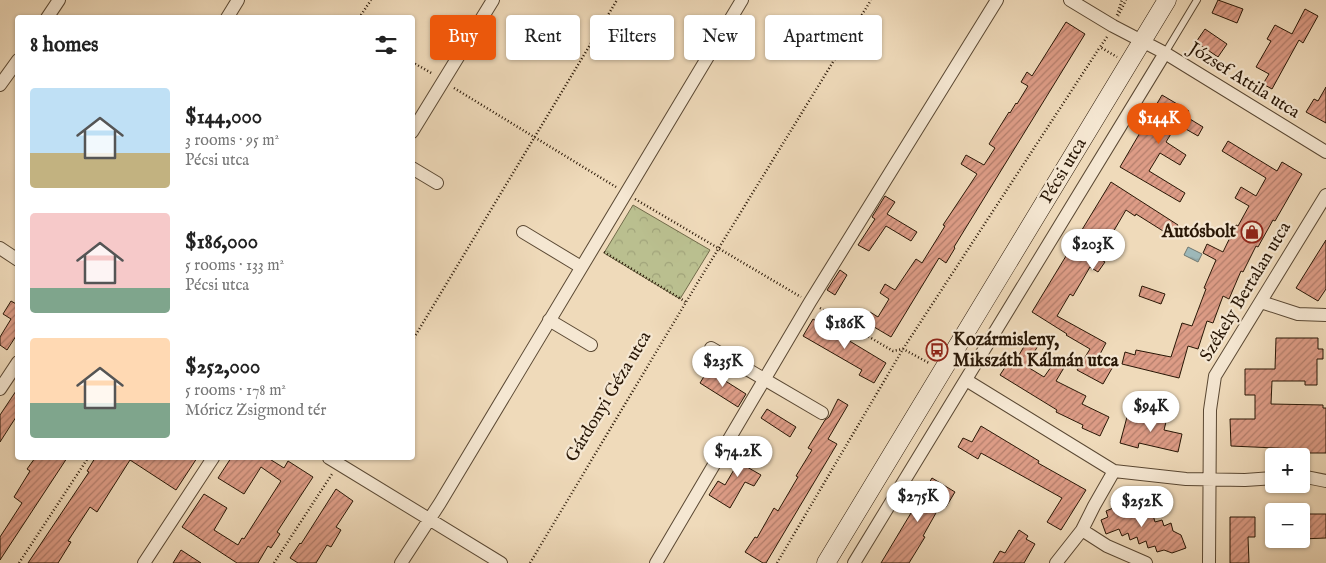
<!DOCTYPE html>
<html lang="en">
<head>
<meta charset="utf-8">
<style>
	:root { --surface:#fff; --page:#f2f2f2; --text:#222; --muted:#767676; --accent:#ea580c }
	body { margin:0; font-family:"IM FELL English",serif; background:var(--page); color:var(--text); height:100vh; display:flex; flex-direction:column; font-size:19px; white-space:nowrap }
	* { box-sizing:border-box; margin:0 }
	p { font-size:16px; color:var(--muted) }
	.icon { flex:none; width:28px; height:28px; fill:none; stroke:currentColor; stroke-width:2; stroke-linecap:round; stroke-linejoin:round }
	.map { position:relative; flex:1; overflow:hidden }
	.sheet { position:absolute; left:15px; top:15px; width:400px; height:445px; display:flex; flex-direction:column; background:var(--surface); border-radius:5px; box-shadow:0 1px 4px #0004 }
	.sheet>* { flex:none }
	.top-card { position:absolute; left:430px; top:15px; width:475px; height:45px; display:flex; gap:10px }
	.controls { position:absolute; left:1265px; top:448px; display:grid; gap:10px }
	.controls a { display:grid; place-items:center; width:45px; height:45px; border-radius:5px; background:var(--surface); box-shadow:0 1px 4px #0004; font-size:25px }
	.price { position:absolute; translate:-50% -42px; padding:0 11px; border-radius:18px; background:#fff; color:#222; font-size:16px; line-height:32px; filter:drop-shadow(0 1px 2px #0008) }
	.price::after { content:''; position:absolute; left:50%; top:30px; width:15px; height:11px; margin-left:-8px; background:inherit; clip-path:polygon(0 0,100% 0,50% 100%) }
	.price.active { background:var(--accent); color:#fff }
	ul { padding:0; list-style:none }
	li { display:flex; align-items:center; gap:15px; height:125px; padding:0 15px }
	li span { display:grid; place-items:center; flex:none; width:140px; height:100px; border-radius:5px; color:#555 }
	li>.icon { margin-inline-start:auto }
	span .icon { width:60px; height:60px; fill:#fffc; stroke-width:1 }
	li b { font-size:21px }
	h2 { display:flex; justify-content:space-between; align-items:center; height:60px; padding:0 15px; font-size:21px }
	.pill { padding:0 18px; border-radius:5px; background:var(--surface); box-shadow:0 1px 4px #0004; font-size:18px; line-height:45px }
	.pill.active { background:var(--accent); color:#fff }
	.map>svg:first-child { display:block }
	.forest { fill:url(#forest-crowns); stroke:#726b4a }
	.water { fill:url(#water-ripples); stroke:#6f7871 }
	.building { fill:url(#building-hatch); stroke:#291706 }
	.lines { fill:none; stroke-linecap:round; stroke-linejoin:round }
	.service-casing { stroke:#5a4833; stroke-width:8 }
	.minor-casing { stroke:#5a4833; stroke-width:14 }
	.secondary-casing { stroke:#291706; stroke-width:19 }
	.path { stroke:#291706; stroke-width:2.5; stroke-dasharray:1 2.5; stroke-linecap:butt }
	.service { stroke:#f5e7d2; stroke-width:6 }
	.minor { stroke:#f5e7d2; stroke-width:12 }
	.secondary { stroke:#f5e7d2; stroke-width:18 }
	.labels { text-anchor:middle; dominant-baseline:central; stroke-width:4.5; stroke-linejoin:round; paint-order:stroke }
	.street-label { font-size:18px; fill:#291706; stroke:#f5e7d2 }
	.poi-label { font-size:18px; font-weight:bold; fill:#291706; stroke:#f5e7d2; text-anchor:end }
</style>
</head>
<body>
<div class="map">
<svg width="1326" height="563" viewBox="0 0 1326 563">
	<defs>
		<pattern id="forest-crowns" width="20" height="18" patternUnits="userSpaceOnUse" patternTransform="scale(1.25)"><rect width="20" height="18" fill="#babf8f"/><path d="M2 6a3 3 0 1 1 6 0M12 15a3 3 0 1 1 6 0" fill="none" stroke="#a0a37a"/></pattern>
		<pattern id="water-ripples" width="26" height="14" patternUnits="userSpaceOnUse" patternTransform="scale(1.25)"><rect width="26" height="14" fill="#9db8b9"/><path d="M2 4q2-2 4 0t4 0M15 11q2-2 4 0t4 0" fill="none" stroke="#879d9e"/></pattern>
		<pattern id="building-hatch" width="6" height="6" patternUnits="userSpaceOnUse" patternTransform="scale(1.25)"><rect width="6" height="6" fill="#dd9c86"/><path d="M-1 1l2-2M0 6l6-6M5 7l2-2" fill="none" stroke="#b37e6c"/></pattern>
	</defs>
	<rect width="100%" height="100%" fill="#efdaba"/>
	<filter id="stains"><feTurbulence type="fractalNoise" baseFrequency=".004" numOctaves="4"/><feColorMatrix values="0 0 0 0 .2 0 0 0 0 .09 0 0 0 0 .02 0 0 0 .5 -.17"/></filter>
	<radialGradient id="worn" r=".72"><stop offset=".6" stop-color="#630" stop-opacity="0"/><stop offset="1" stop-color="#630" stop-opacity=".3"/></radialGradient>
	<path class="forest" d="M633,205L710,250L680,299L604,253Z"/>
	<path class="water" d="M1188,247L1202,254L1198,262L1184,255Z"/>
	<path class="building" d="M1218,0L1243,9L1237,23L1212,13Z
		M1305,9L1318,16L1303,43L1299,40L1272,89L1263,84L1269,74L1256,67L1271,41L1267,39L1275,25L1292,34Z
		M1066,22L1085,34L954,247L955,248L946,263L939,258L891,337L864,321L870,312L878,317L889,299L880,293L885,284L895,290L916,259L922,263L945,226L943,225L977,174L961,164L966,155L984,165L995,148L989,144L1009,112L1010,113L1016,103L1017,104L1028,86L1021,82L1027,72L1032,76Z
		M1205,29L1227,44L1218,57L1196,42Z
		M1326,87V123L1306,112L1314,99L1318,101Z
		M1162,95L1189,111L1185,116L1203,127L1198,136L1177,124L1166,142L1186,155L1180,165L1160,153L1149,171L1185,193L1180,202L1120,167Z
		M1228,141L1277,171L1282,162L1302,174L1275,221L1273,220L1258,247L1256,246L1243,272L1241,271L1229,299L1223,296L1213,323L1207,321L1198,349L1188,346L1179,378L1122,364L1125,352L1135,355L1136,350L1171,357L1182,323L1192,326L1206,289L1204,288L1216,260L1203,253L1207,244L1223,252L1236,225L1238,226L1249,206L1235,198L1241,187L1256,196L1266,178L1222,151Z
		M1111,182L1178,225L1171,236L1136,214L1135,216L1126,210L1109,239L1107,237L1095,256L1105,262L1098,272L1090,267L1073,296L1070,294L1057,316L1106,343L1100,354L1115,363L1103,384L1077,370L1090,349L1066,335L1067,334L1032,312Z
		M885,196L895,202L887,214L917,232L911,241L886,226L869,251L858,245L875,219L872,217Z
		M1326,240V289L1318,301L1296,288Z
		M840,270L847,275L835,295L827,290Z
		M1142,286L1165,294L1161,304L1139,296Z
		M11,301L18,305V333L7,350L0,345V337L11,319L3,314Z
		M813,319L886,363L874,383L859,375L862,370L803,336Z
		M1029,338L1039,344L1026,366L1044,377L1056,360L1065,366L1056,381L1086,396L1082,404L1109,417L1100,436L1082,428L1083,425L1056,412L1057,410L1000,375L1015,352L1019,355Z
		M1276,338H1318V349H1323V359H1317V385H1305V381H1272L1271,404L1323,405V408H1326V453H1297V449L1231,446L1230,419H1255V395H1245V369H1275Z
		M708,370L746,394L738,407L700,383Z
		M18,388V414L0,442V415Z
		M838,399L848,405L828,439L837,444L766,563H763L745,552L755,537L757,538L774,508L778,511L798,477L796,476L812,450L808,448L825,420L829,417Z
		M767,409L796,427L790,437L761,418Z
		M1153,410L1168,414L1164,430L1182,434L1178,452L1139,443L1138,448L1120,443L1127,417L1150,422Z
		M981,426L1039,461L1038,463L1086,490L1061,530L1047,522L1062,498L981,453L978,459L958,447L963,438L972,442Z
		M752,439L761,444L747,467L761,475L754,486L745,482L730,508L709,495L718,481L725,485Z
		M35,458H67L0,560V537L22,503L14,497L30,471L27,469Z
		M95,458H197L176,490L130,460L97,512L90,507L68,541L71,542L58,563H28L89,472L87,471Z
		M231,458H268L284,468L288,461L313,477L277,532L280,534L271,548L268,546L258,563H237L182,527L204,494L227,508L214,530L238,545L242,538L244,539L281,481L261,467L244,494L218,478Z
		M932,478L955,492L946,507L941,504L923,536L925,537L909,563H881Z
		M336,489L353,501L336,527L341,530L331,547L327,545L316,563H298L290,558L300,543L301,544Z
		M1124,496L1129,509L1135,507L1137,514L1144,511L1146,518L1153,515L1155,522L1162,520L1164,526L1171,523L1173,531L1181,535L1186,548L1172,553L1164,550L1157,552L1155,546L1148,548L1146,541L1139,544L1137,537L1130,540L1128,533L1122,536L1119,529L1106,534L1101,520L1108,517L1106,511L1113,508L1111,501Z
		M1301,514H1326V538L1301,539Z
		M1230,517H1255V537H1248L1249,563H1230Z
		M1019,530L1028,536L1026,539L1035,544L1024,563H993L1000,551L1005,553Z
		M181,550L201,563H173Z"/>
	<g class="lines">
		<g class="service-casing">
			<path id="service" d="M1165,53L1197,0"/>
		</g>
		<g class="minor-casing">
			<path id="minor" d="M1070,0L1113,26L1165,53L1326,152
				M47,18L59,0
				M227,18L238,0
				M0,85L18,60
				M412,132L493,0
				M412,168L437,183
				M523,232L581,267
				M0,248L18,260
				M1261,302L1298,314L1326,315
				M549,320L591,345
				M711,348L822,413
				M966,380L1114,471L1186,479L1245,480L1274,478
				M0,389L18,362
				M329,458L501,563
				M1301,476L1326,481
				M1082,530L1107,546L1146,563
				M144,563L213,458
				M401,563L440,503L742,0
				M656,563L810,302L997,0
				M854,563L1165,53
				M1056,563L1082,530L1094,506L1114,471
				M1209,563L1210,410L1215,376L1326,195"/>
		</g>
		<g class="secondary-casing">
			<path id="secondary" d="M826,563L1167,0"/>
		</g>
		<path class="path" d="M1117,15L1122,0
			M1118,16L1126,0
			M359,18L371,0
			M1107,37L1100,47L1117,57
			M412,62L433,74
			M454,88L616,187
			M635,199L801,297
			M604,252L686,302
			M820,308L893,351L903,349L929,363
			M412,341L617,0
			M19,563L88,458
			M274,563L332,474
			M530,563L698,282L871,0
			M777,563L903,349L1100,47"/>
		<use href="#service" class="service"/>
		<use href="#minor" class="minor"/>
		<use href="#secondary" class="secondary"/>
	</g>
	<defs>
		<g id="shop-ring" transform="scale(1.125)"><circle r="9.5" fill="#f5e7d2" stroke="#8f2418" stroke-width="1.5"/><path d="M-5-2.5h2.3a2.7 3.5 0 0 1 5.4 0H5L5.5 6h-11ZM-1.5-2.5h3a1.5 2.3 0 0 0-3 0Z" fill="#8f2418"/></g>
		<g id="bus-ring" transform="scale(1.125)"><circle r="9.5" fill="#f5e7d2" stroke="#8f2418" stroke-width="1.5"/><path d="M-5-6H5V4H4V6H2V4H-2V6H-4V4H-5ZM-3.5-4V0h7V-4ZM-3.5 1.2v1.5H-2V1.2ZM2 1.2v1.5H3.5V1.2Z" fill="#8f2418"/></g>
	</defs>
	<g fill-rule="evenodd">
		<use href="#shop-ring" x="1252" y="232"/>
		<use href="#bus-ring" x="937" y="350"/>
	</g>
	<g class="labels">
		<g class="street-label">
			<text transform="translate(1244 81) rotate(32)">József Attila utca</text>
			<text transform="translate(1064 171) rotate(-59)">Pécsi utca</text>
			<text transform="translate(1246 292) rotate(-59)">Székely Bertalan utca</text>
			<text transform="translate(609 397) rotate(-59)">Gárdonyi Géza utca</text>
		</g>
		<g class="poi-label">
			<text x="1236" y="232">Autósbolt</text>
			<text x="953" y="340" text-anchor="start">Kozármisleny,<tspan x="953" dy="21">Mikszáth Kálmán utca</tspan></text>
		</g>
	</g>
	<rect width="100%" height="100%" filter="url(#stains)"/>
	<rect width="100%" height="100%" fill="url(#worn)"/>
</svg>
<div class="controls">
<a>+</a>
<a>−</a>
</div>
<b class="price active" style="left:1159px;top:145px">$144K</b>
<b class="price" style="left:1093px;top:271px">$203K</b>
<b class="price" style="left:845px;top:350px">$186K</b>
<b class="price" style="left:723px;top:388px">$235K</b>
<b class="price" style="left:1151px;top:433px">$94K</b>
<b class="price" style="left:738px;top:478px">$74.2K</b>
<b class="price" style="left:918px;top:523px">$275K</b>
<b class="price" style="left:1142px;top:528px">$252K</b>
<div class="top-card">
<a class="pill active">Buy</a>
<a class="pill">Rent</a>
<a class="pill">Filters</a>
<a class="pill">New</a>
<a class="pill">Apartment</a>
</div>
<section class="sheet">
<h2>8 homes<svg class="icon" aria-label="filters" viewBox="0 0 24 24"><path d="M4 7h16M4 17h16"/><circle cx="9" cy="7" r="2"/><circle cx="15" cy="17" r="2"/></svg></h2>
<ul>
<li><span style="background:linear-gradient(#bfe0f5 65%,#c2b280 0)"><svg class="icon" aria-label="home" viewBox="0 0 24 24"><path d="M3 11l9-7 9 7M6 9v11h12V9"/></svg></span><div><b>$144,000</b><p>3 rooms · 95 m²</p><p>Pécsi utca</p></div></li>
<li><span style="background:linear-gradient(#f6c9c9 75%,#7fa58c 0)"><svg class="icon" aria-label="home" viewBox="0 0 24 24"><path d="M3 11l9-7 9 7M6 9v11h12V9"/></svg></span><div><b>$186,000</b><p>5 rooms · 133 m²</p><p>Pécsi utca</p></div></li>
<li><span style="background:linear-gradient(#ffd9b3 65%,#7fa58c 0)"><svg class="icon" aria-label="home" viewBox="0 0 24 24"><path d="M3 11l9-7 9 7M6 9v11h12V9"/></svg></span><div><b>$252,000</b><p>5 rooms · 178 m²</p><p>Móricz Zsigmond tér</p></div></li>
</ul>
</section>
</div>
</body>
</html>
